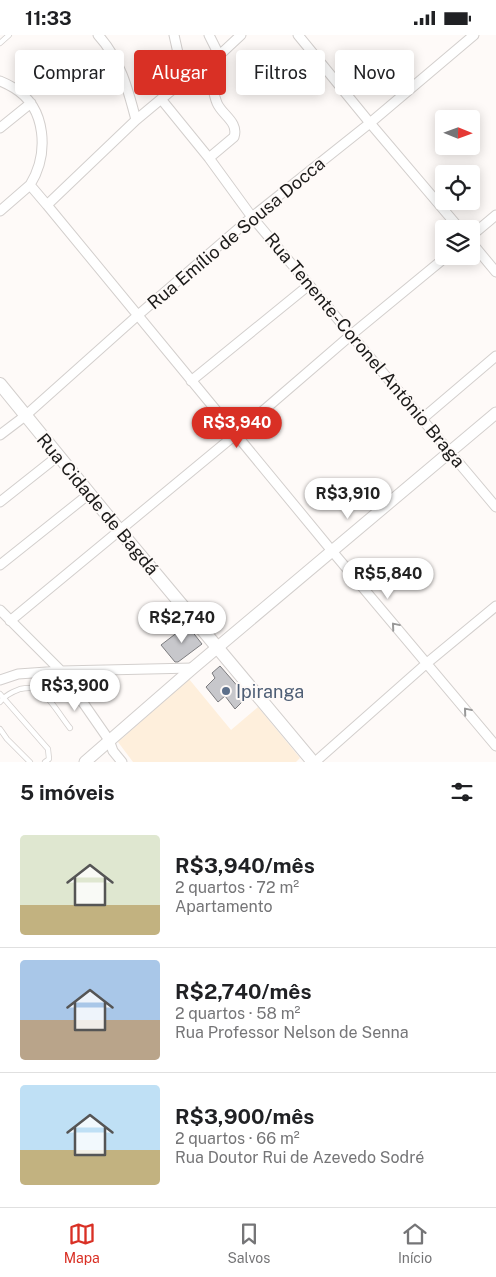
<!DOCTYPE html>
<html lang="pt">
<head>
<meta charset="utf-8">
<style>
	:root { --surface:#fff; --page:#f6f6f6; --text:#202124; --muted:#757577; --line:#e0e0e0; --accent:#d93025 }
	body { margin:0; font-family:"Public Sans",sans-serif; background:var(--page); color:var(--text); height:100vh; display:flex; flex-direction:column; font-size:19px; white-space:nowrap }
	* { box-sizing:border-box; margin:0 }
	p { font-size:16px; color:var(--muted) }
	.icon { flex:none; width:28px; height:28px; fill:none; stroke:currentColor; stroke-width:2; stroke-linecap:round; stroke-linejoin:round }
	.map { position:relative; height:727px; overflow:hidden }
	.side { display:flex; flex-direction:column; background:var(--surface); flex:1 }
	.side>* { flex:none }
	.guide { position:absolute; left:15px; top:15px; width:466px; height:45px; display:flex; gap:10px }
	.needle { width:32px; rotate:91deg }
	.tools { position:absolute; left:435px; top:75px; display:grid; gap:10px }
	.tools a { display:grid; place-items:center; width:45px; height:45px; border-radius:5px; background:var(--surface); box-shadow:0 2px 12px #0003; font-size:25px }
	.price { position:absolute; translate:-50% -42px; padding:0 11px; border-radius:18px; background:#fff; color:#222; font-size:16px; line-height:32px; filter:drop-shadow(0 1px 2px #0008) }
	.price::after { content:''; position:absolute; left:50%; top:30px; width:15px; height:11px; margin-left:-8px; background:inherit; clip-path:polygon(0 0,100% 0,50% 100%) }
	.price.current { background:var(--accent); color:#fff }
	ul { padding:0; list-style:none }
	li { display:flex; align-items:center; gap:15px; height:125px; padding:0 20px }
	li+li { border-top:1px solid var(--line) }
	li span { display:grid; place-items:center; flex:none; width:140px; height:100px; border-radius:5px; color:#555 }
	li>.icon { margin-inline-start:auto }
	span .icon { width:60px; height:60px; fill:#fffc; stroke-width:1 }
	li b { font-size:21px }
	h2 { display:flex; justify-content:space-between; align-items:center; height:60px; padding:0 20px; font-size:21px }
	.pill { padding:0 18px; border-radius:5px; background:var(--surface); box-shadow:0 2px 12px #0003; font-size:18px; line-height:45px }
	.pill.current { background:var(--accent); color:#fff }
	.status { display:flex; justify-content:space-between; align-items:center; height:35px; padding:0 25px; background:var(--surface); direction:ltr }
	.status svg { height:14px; fill:currentColor }
	.tab-bar { display:flex; justify-content:space-around; align-items:center; height:70px; border-top:1px solid var(--line); background:var(--surface); font-size:14px; color:var(--muted) }
	.tab-bar a { display:grid; justify-items:center; gap:2px }
	.tab-bar .current { color:var(--accent) }
	.map>svg:first-child { display:block }
	.medical { fill:#feefdc }
	.building { fill:#c7c7cb; stroke:#7c7c7f }
	.lines { fill:none; stroke-linecap:round; stroke-linejoin:round }
	.service-casing { stroke:#d3cfcd; stroke-width:6 }
	.minor-casing { stroke:#d3cfcd; stroke-width:11 }
	.tertiary-casing { stroke:#d3cfcd; stroke-width:13 }
	.secondary-casing { stroke:#d3cfcd; stroke-width:14 }
	.service { stroke:#fff; stroke-width:4.5 }
	.minor { stroke:#fff; stroke-width:9 }
	.tertiary { stroke:#fff; stroke-width:11 }
	.secondary { stroke:#fff; stroke-width:12 }
	.oneway { stroke:#989898 }
	.service-dot { fill:#5c6f8a; stroke:#fefaf8; stroke-width:2 }
	.labels { text-anchor:middle; dominant-baseline:central; stroke-width:4; stroke-linejoin:round; paint-order:stroke }
	.street-label { font-size:18px; fill:#1b1a19; stroke:#fefaf8 }
	.service-label { font-size:18px; fill:#4e5e75; stroke:#fefaf8; text-anchor:start }
</style>
</head>
<body>
<div class="status"><b>11:33</b><svg viewBox="0 0 49 12"><path d="M0 12V9h3v3zM5 12V6h3v6zM10 12V3h3v9zM15 12V0h3v12zM26 1h20v11H26zM47 4h2v5h-2z"/></svg></div>
<div class="map">
<svg width="496" height="727" viewBox="0 0 496 727">
	<rect width="100%" height="100%" fill="#fefaf8"/>
	<path class="medical" d="M189,644L231,695L258,672L300,723L296,727H133L118,707Z"/>
	<path class="building" d="M187,590L202,609L178,627H175L161,610Z
		M220,631L247,662L235,674L225,661L218,667L206,652L215,643L212,638Z"/>
	<g class="lines">
		<g class="service-casing">
			<path id="service" d="M0,8L9,0
				M0,659L48,714L49,724L45,727
				M0,667C5,660 12,657 20,654C25,653 30,652 36,654C48,659 61,682 70,693
				M0,694L7,704L30,727"/>
		</g>
		<g class="minor-casing">
			<path id="minor" d="M98,0C120,24 128,54 136,85
				M174,0L184,45
				M209,0L219,20
				M298,0L370,88L460,194
				M0,46C5,48 9,50 14,53C47,73 49,119 30,150
				M161,64L209,123L252,182L496,472
				M0,93L31,68
				M209,123L234,102C239,87 222,80 217,68C212,56 211,41 210,29
				M47,170L332,516L496,711
				M0,176L30,150L47,170L136,85L184,45L196,42L241,0
				M471,201L496,180
				M471,207L496,237
				M191,346L309,250
				M422,384L496,321
				M0,400L25,381L137,281L252,182L370,88L474,0
				M0,467L58,421
				M0,530L89,459
				M0,575L61,636L109,705L113,716L122,727
				M10,586L235,400L351,300L447,221
				M0,645L18,639L61,636L193,633
				M315,727L427,628L496,571"/>
		</g>
		<g class="tertiary-casing">
			<path id="tertiary" d="M85,727L193,633L496,378"/>
		</g>
		<g class="secondary-casing">
			<path id="secondary" d="M0,349L120,496L313,727"/>
		</g>
		<use href="#service" class="service"/>
		<use href="#minor" class="minor"/>
		<use href="#tertiary" class="tertiary"/>
		<use href="#secondary" class="secondary"/>
	</g>
	<defs><path id="oneway-chevron" d="M-2-3.5L2.5 0L-2 3.5" fill="none" stroke-width="1.6" stroke-linecap="round" stroke-linejoin="round" transform="scale(1.25)"/></defs>
	<g class="oneway">
		<use href="#oneway-chevron" transform="translate(395 591) rotate(-130)"/>
		<use href="#oneway-chevron" transform="translate(467 676) rotate(-130)"/>
	</g>
	<circle class="service-dot" cx="226" cy="656" r="5"/>
	<g class="labels">
		<g class="street-label">
			<text transform="translate(236 198) rotate(-40)">Rua Emílio de Sousa Docca</text>
			<text transform="translate(365 315) rotate(50)">Rua Tenente-Coronel Antônio Braga</text>
			<text transform="translate(98 469) rotate(50)">Rua Cidade de Bagdá</text>
		</g>
		<g class="service-label">
			<text x="236" y="656">Ipiranga</text>
		</g>
	</g>
</svg>
<div class="tools">
<a><svg class="needle" viewBox="-14 -14 28 28"><path d="M0-13l5 13h-10z" fill="#e53935"/><path d="M0 13l5-13h-10z" fill="#757577"/></svg></a>
<a><svg class="icon" aria-label="locate" viewBox="0 0 24 24"><circle cx="12" cy="12" r="6"/><path d="M12 2v4M12 18v4M2 12h4M18 12h4"/></svg></a>
<a><svg class="icon" aria-label="layers" viewBox="0 0 24 24"><path d="M12 4l9 5-9 5-9-5zM3 14l9 5 9-5"/></svg></a>
</div>
<b class="price current" style="left:237px;top:414px">R$3,940</b>
<b class="price" style="left:348px;top:485px">R$3,910</b>
<b class="price" style="left:388px;top:565px">R$5,840</b>
<b class="price" style="left:182px;top:609px">R$2,740</b>
<b class="price" style="left:75px;top:677px">R$3,900</b>
<div class="guide">
<a class="pill">Comprar</a>
<a class="pill current">Alugar</a>
<a class="pill">Filtros</a>
<a class="pill">Novo</a>
</div>
</div>
<section class="side">
<h2>5 imóveis<svg class="icon" aria-label="filters" viewBox="0 0 24 24"><path d="M4 7h16M4 17h16"/><circle cx="9" cy="7" r="2"/><circle cx="15" cy="17" r="2"/></svg></h2>
<ul>
<li><span style="background:linear-gradient(#dfe7d0 70%,#c2b280 0)"><svg class="icon" aria-label="home" viewBox="0 0 24 24"><path d="M3 11l9-7 9 7M6 9v11h12V9"/></svg></span><div><b>R$3,940/mês</b><p>2 quartos · 72 m²</p><p>Apartamento</p></div></li>
<li><span style="background:linear-gradient(#a9c7e8 60%,#b9a48a 0)"><svg class="icon" aria-label="home" viewBox="0 0 24 24"><path d="M3 11l9-7 9 7M6 9v11h12V9"/></svg></span><div><b>R$2,740/mês</b><p>2 quartos · 58 m²</p><p>Rua Professor Nelson de Senna</p></div></li>
<li><span style="background:linear-gradient(#bfe0f5 65%,#c2b280 0)"><svg class="icon" aria-label="home" viewBox="0 0 24 24"><path d="M3 11l9-7 9 7M6 9v11h12V9"/></svg></span><div><b>R$3,900/mês</b><p>2 quartos · 66 m²</p><p>Rua Doutor Rui de Azevedo Sodré</p></div></li>
</ul>
</section>
<nav class="tab-bar">
<a class="current"><svg class="icon" aria-label="map" viewBox="0 0 24 24"><path d="M3 6l6-2 6 2 6-2v14l-6 2-6-2-6 2zM9 4v14M15 6v14"/></svg>Mapa</a>
<a><svg class="icon" aria-label="saved" viewBox="0 0 24 24"><path d="M7 4h10v16l-5-4-5 4z"/></svg>Salvos</a>
<a><svg class="icon" aria-label="home" viewBox="0 0 24 24"><path d="M3 11l9-7 9 7M6 9v11h12V9"/></svg>Início</a>
</nav>
</body>
</html>
